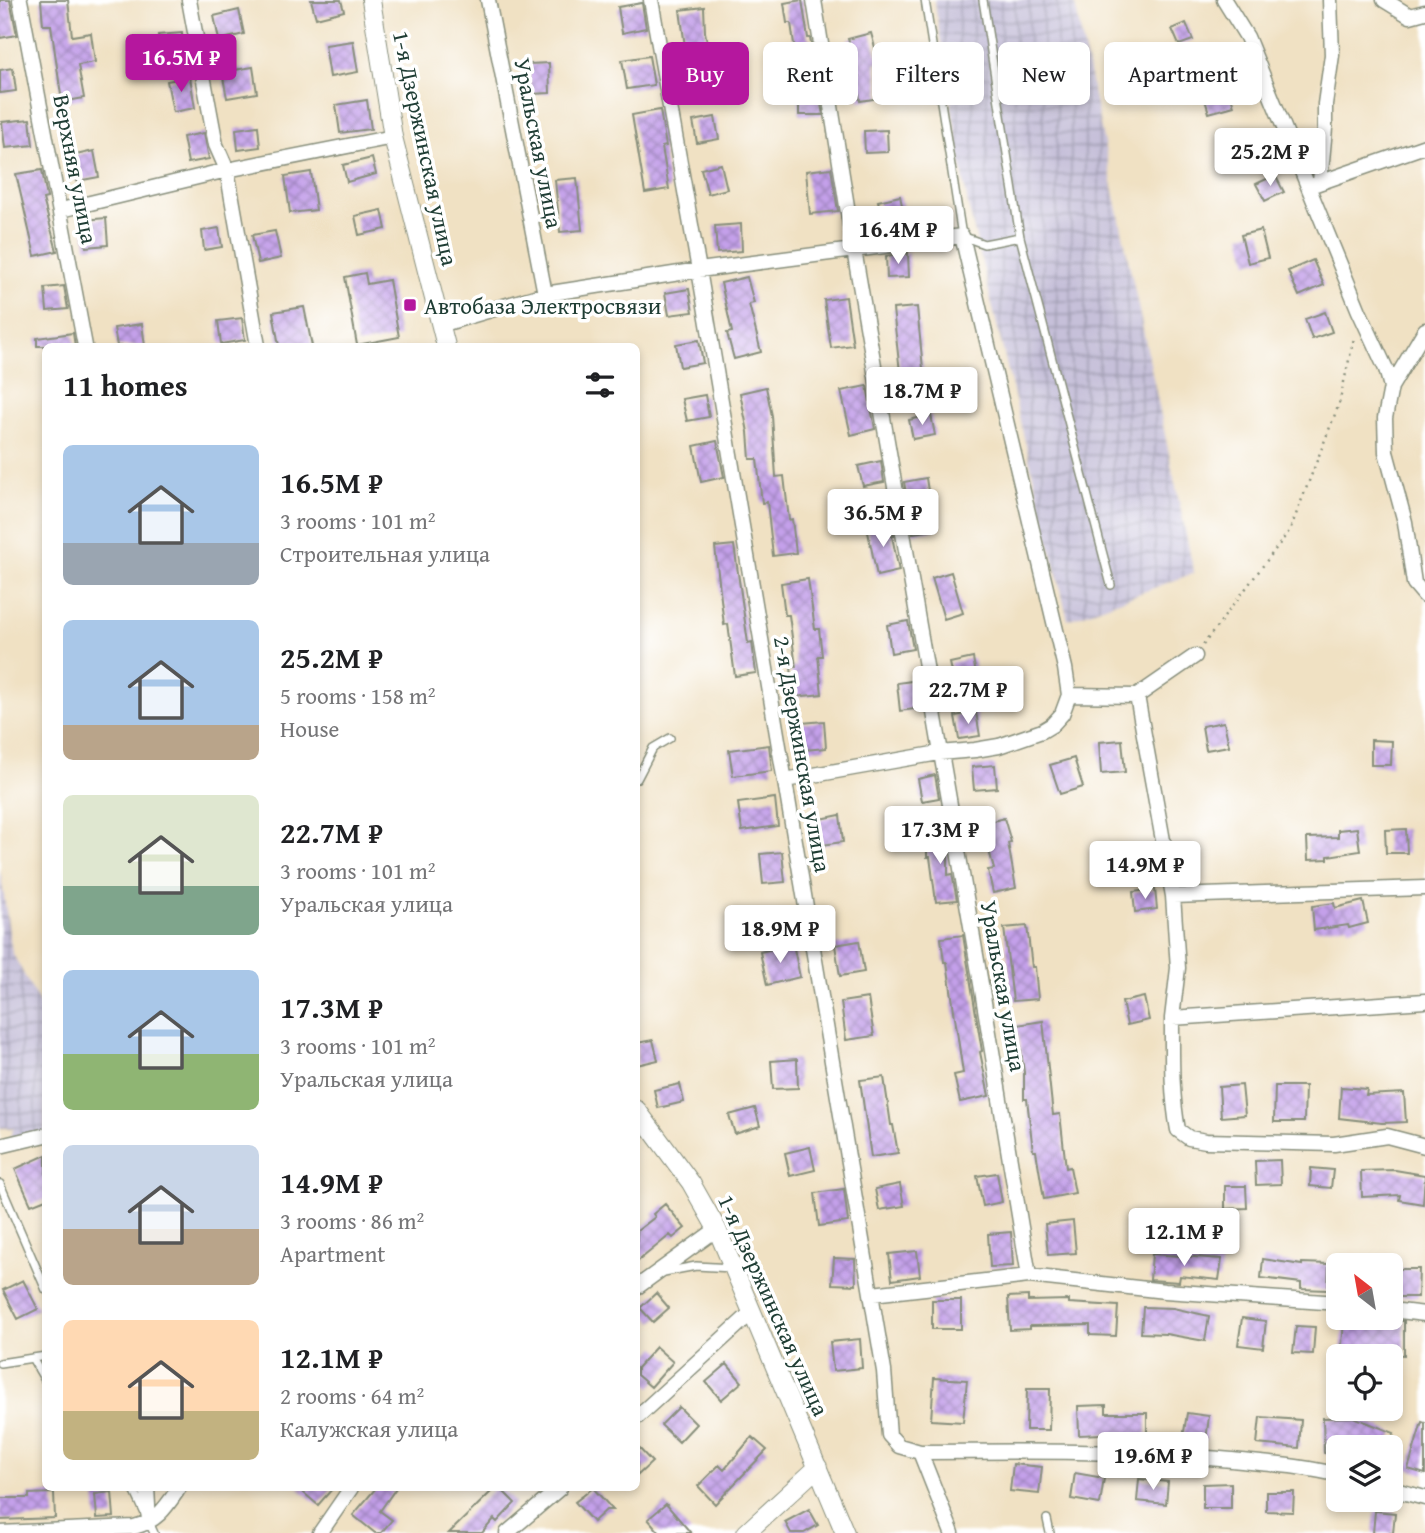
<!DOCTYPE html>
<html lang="en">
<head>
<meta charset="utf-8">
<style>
	:root { --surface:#fff; --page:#f6f6f6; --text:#202124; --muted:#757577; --accent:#b5179e }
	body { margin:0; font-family:"Gentium Book Plus",serif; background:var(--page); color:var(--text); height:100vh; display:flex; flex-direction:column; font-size:26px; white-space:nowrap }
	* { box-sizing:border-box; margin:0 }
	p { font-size:23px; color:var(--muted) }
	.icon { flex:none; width:38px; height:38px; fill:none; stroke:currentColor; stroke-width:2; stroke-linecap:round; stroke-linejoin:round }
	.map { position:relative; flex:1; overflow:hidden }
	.sheet { position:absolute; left:42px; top:343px; width:598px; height:1148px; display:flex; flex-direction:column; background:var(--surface); border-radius:10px; box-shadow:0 4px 10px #0003 }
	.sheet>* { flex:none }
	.hud { position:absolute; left:662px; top:42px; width:658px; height:63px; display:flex; gap:14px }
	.needle { width:46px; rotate:329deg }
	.controls { position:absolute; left:1326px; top:1253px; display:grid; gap:14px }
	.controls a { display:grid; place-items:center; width:77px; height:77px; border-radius:10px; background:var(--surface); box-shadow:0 4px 10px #0003; font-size:35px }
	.price { position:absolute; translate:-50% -60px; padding:0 16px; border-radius:7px; background:#fff; color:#222; font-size:23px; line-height:46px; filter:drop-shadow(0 2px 4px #0008) }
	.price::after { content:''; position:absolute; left:50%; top:42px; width:21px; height:16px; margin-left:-10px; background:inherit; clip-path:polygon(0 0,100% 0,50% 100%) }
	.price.on { background:var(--accent); color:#fff }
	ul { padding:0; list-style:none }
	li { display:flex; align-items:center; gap:21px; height:175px; padding:0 21px }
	li span { display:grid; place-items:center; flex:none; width:196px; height:140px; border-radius:10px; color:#555 }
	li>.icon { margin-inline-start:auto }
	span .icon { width:84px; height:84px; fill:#fffc; stroke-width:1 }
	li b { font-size:30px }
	h2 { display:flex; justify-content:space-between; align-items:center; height:84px; padding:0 21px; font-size:30px }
	.tag { padding:0 24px; border-radius:10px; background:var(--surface); box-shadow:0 4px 10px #0003; font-size:24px; line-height:63px }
	.tag.on { background:var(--accent); color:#fff }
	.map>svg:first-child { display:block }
	.industrial { fill:url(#industrial-grid) }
	.building { fill:url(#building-cross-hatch) }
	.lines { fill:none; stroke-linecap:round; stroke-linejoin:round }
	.service-casing { stroke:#888f7c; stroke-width:10 }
	.minor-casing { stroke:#888f7c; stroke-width:17 }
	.tertiary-casing { stroke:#888f7c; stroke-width:20 }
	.path { stroke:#888f7c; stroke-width:2.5; stroke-dasharray:2 5; stroke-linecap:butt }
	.service { stroke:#fff; stroke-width:7 }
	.minor { stroke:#fff; stroke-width:14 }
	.tertiary { stroke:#fff; stroke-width:18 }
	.poi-dot { fill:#b5179e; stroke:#fff; stroke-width:2.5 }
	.labels { text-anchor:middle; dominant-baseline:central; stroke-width:7; stroke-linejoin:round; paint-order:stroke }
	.street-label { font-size:23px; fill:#1f3d34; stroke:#fff }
	.poi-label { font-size:23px; fill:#1f3d34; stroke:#fff; text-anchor:start }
</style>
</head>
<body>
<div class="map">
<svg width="1425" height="1533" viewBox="0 0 1425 1533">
	<defs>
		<pattern id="industrial-grid" width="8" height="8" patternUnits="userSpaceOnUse" patternTransform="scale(1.75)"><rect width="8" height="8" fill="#c6c0d9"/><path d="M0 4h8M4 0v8" fill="none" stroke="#a09db1"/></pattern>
		<pattern id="building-cross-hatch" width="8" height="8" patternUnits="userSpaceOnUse" patternTransform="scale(1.75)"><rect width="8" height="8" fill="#c4a0ea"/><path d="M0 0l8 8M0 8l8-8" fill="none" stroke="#9f84be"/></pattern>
	</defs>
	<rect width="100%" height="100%" fill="#fff"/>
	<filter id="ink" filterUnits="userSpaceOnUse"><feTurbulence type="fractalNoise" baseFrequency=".0143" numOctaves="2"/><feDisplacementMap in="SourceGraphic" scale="14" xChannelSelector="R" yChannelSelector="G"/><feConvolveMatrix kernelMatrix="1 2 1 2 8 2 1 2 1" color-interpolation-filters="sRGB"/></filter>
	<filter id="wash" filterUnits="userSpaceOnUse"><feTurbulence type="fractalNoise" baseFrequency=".00686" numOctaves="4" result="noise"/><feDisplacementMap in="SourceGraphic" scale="28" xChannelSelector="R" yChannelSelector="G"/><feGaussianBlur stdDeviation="1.57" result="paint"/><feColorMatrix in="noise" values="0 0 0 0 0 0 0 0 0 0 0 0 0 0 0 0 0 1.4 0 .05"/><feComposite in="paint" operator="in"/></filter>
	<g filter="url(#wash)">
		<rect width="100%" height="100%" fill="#f0e1c3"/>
		<path class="industrial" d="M934,0H1074L1194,573L1068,620L968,205Z
			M0,869L12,952L46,1016L45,1138L4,1150L14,1128H0Z"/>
		<g id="blocks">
			<path class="building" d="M0,0H10L17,35L0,38Z
				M41,0H68L72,36L91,33L95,62L78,65L84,98L62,102L51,25H43Z
				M311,0H341L344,11L316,18Z
				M802,0L808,38H810L813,55L796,58L791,23H787L784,3Z
				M642,3L646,28L622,33L618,7Z
				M704,7L705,32L714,79L690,83L680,10Z
				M239,10L244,34L219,40L214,16Z
				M1186,23L1193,40L1179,45L1172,29Z
				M182,33L183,52L160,53L158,35Z
				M871,33L879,62L875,63L880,98L860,101L857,78L859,77L848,39Z
				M353,41L358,72L330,77L325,45Z
				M649,56L654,85L627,89L622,60Z
				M549,63L550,93L531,94L529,64Z
				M253,67L257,93L227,98L222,72Z
				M13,68L16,91L0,93V70Z
				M190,77L195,108L173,112L167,81Z
				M1226,79L1234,106L1209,113L1201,86Z
				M799,88H818L823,115H799Z
				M367,100L371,129L340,133L336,105Z
				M660,110L666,146L662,147L669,189L645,193L632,115Z
				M715,117L719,139L697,143L693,121Z
				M30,119L33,145L5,148L2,122Z
				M258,126L260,147L238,150L236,129Z
				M887,130L888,152L865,153L864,131Z
				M1250,131L1260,154L1235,164L1226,141Z
				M204,133L209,159L188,163L183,137Z
				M94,151L99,177L77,181L71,156Z
				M372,158L376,174L347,182L343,165Z
				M721,164L727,189L708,194L701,169Z
				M831,168L838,211L810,214L806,171Z
				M42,170L47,198L43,199L57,251L35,256L16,174Z
				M311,172L316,210L290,213L285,176Z
				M1275,175L1284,192L1265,201L1256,184Z
				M577,178L582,230L560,232L555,180Z
				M900,196L905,219L884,224L878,201Z
				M382,210L386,229L359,235L355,216Z
				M106,218L108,245L86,247L84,220Z
				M741,224L742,251L717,253L715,226Z
				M219,228L222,247L204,250L202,231Z
				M1261,230L1268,258L1248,263L1241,235Z
				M275,231L281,258L258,263L252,235Z
				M908,253L909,277L887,278L886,256Z
				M1313,260L1324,285L1299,296L1288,271Z
				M365,273L367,284L389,280L399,337L357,345L345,277Z
				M747,277L754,303L749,304L761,352L734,359L727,333L732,332L721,283Z
				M64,286L68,309L47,311L45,288Z
				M689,289L693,312L669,315L665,293Z
				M846,297L853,345L831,348L824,300Z
				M304,307L312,346H279L273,312Z
				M917,307L924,379L901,381L893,309Z
				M1325,312L1332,332L1312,339L1305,319Z
				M242,318L245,340L221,344L218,321Z
				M142,324L145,346H117L114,328Z
				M73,333L75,346H37V338Z
				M699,340L703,363L680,367L676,344Z
				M867,386L875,429L851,435L841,391Z
				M766,387L772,416L776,477L784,476L789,520L792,519L796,553L773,556L767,502L762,503L757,459H750L748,432L740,393Z
				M705,395L709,417L687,421L682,399Z
				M931,415L935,435L913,439L909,420Z
				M717,441L724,477L701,482L694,446Z
				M881,461L884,482L863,486L858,466Z
				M926,478L934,530L913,533L904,482Z
				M891,522L894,536H892L899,571L877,576L867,527Z
				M734,545L748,643L752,642L756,673L735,676L728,624L724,625L715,547Z
				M951,572L963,613L944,619L932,578Z
				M808,579L815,629H819L822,656H818L822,694L794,697L791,667H796L789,615H785L781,583Z
				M908,621L913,649L891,653L887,625Z
				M973,658L977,680L955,685L950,663Z
				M919,680L923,708L900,711L897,683Z
				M976,712L980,736L959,739L955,716Z
				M824,721L826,748L804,750L802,723Z
				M1224,722L1229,746L1206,750L1202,726Z
				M1122,740L1125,772L1101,774L1099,742Z
				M1371,740L1392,741L1391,765H1371Z
				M769,745L772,771L733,776L729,750Z
				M1074,758L1083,787L1060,794L1050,765Z
				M995,765L997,788L974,790L972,767Z
				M935,775L939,798L922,801L918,779Z
				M775,798L778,826L742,831L738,803Z
				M840,815L843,842L822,845L816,820Z
				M1004,818L1011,842L1008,843L1016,888L993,893L988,870L994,869L982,824Z
				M1357,828L1360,851L1328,856V859L1308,860L1307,838L1338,837V830Z
				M944,829L948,852V875L952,874L957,900L936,902L930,857H927V830Z
				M1406,829L1407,853H1386L1385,830Z
				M782,852L785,882L763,884L760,854Z
				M1155,889L1157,909L1135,912L1133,892Z
				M1363,901L1368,923L1349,928L1348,925L1314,930L1312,906L1334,903L1335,908Z
				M1027,926L1032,967H1035L1038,999L1013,1001L1004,928Z
				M963,935L982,1051L980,1052L989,1096L960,1102L954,1075L963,1073L947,962H944L941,938Z
				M859,941L864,972L840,976L835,945Z
				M793,944L800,977L767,985L760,952Z
				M1144,997L1149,1020L1127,1025L1122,1002Z
				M868,998L874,1036L846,1040L841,1002Z
				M1043,1021L1053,1115L1060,1114L1066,1168L1070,1167L1075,1193L1044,1199L1036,1151H1033L1027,1099H1024V1072L1017,1025Z
				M653,1040L658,1060L637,1065V1043Z
				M797,1059L798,1088L773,1089L771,1061Z
				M884,1077L891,1125H893L898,1153L871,1157L860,1080Z
				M680,1084L684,1102L658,1108L654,1090Z
				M1242,1085L1245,1115L1221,1117L1219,1087Z
				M1275,1086H1305L1304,1122H1274Z
				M1341,1087L1367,1089L1366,1095L1404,1093L1406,1122L1382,1123L1339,1118Z
				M755,1108L760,1126L735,1134L729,1115Z
				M810,1147L815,1170L790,1176L785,1153Z
				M46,1155V1199L31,1205L15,1169Z
				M1280,1160L1281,1184L1256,1185L1255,1161Z
				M1311,1168L1333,1170L1331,1188L1310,1186Z
				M1395,1170L1425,1175L1423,1204L1399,1200L1400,1195L1362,1197L1361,1171Z
				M997,1173L1002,1202L983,1206L977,1176Z
				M900,1184L904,1206L879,1210L875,1189Z
				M1225,1186H1246L1247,1208L1225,1209Z
				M844,1189L848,1222L819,1226L815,1193Z
				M665,1204L685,1228L673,1238L670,1235L637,1262V1231L655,1217L653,1214Z
				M1073,1221L1076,1253L1048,1255L1045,1224Z
				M1011,1232L1013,1266L990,1267L988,1234Z
				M917,1251L920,1276L892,1280L889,1254Z
				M1152,1254L1222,1259L1219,1280L1180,1276L1179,1282L1150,1280Z
				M834,1258L855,1259L856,1285L832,1284Z
				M1263,1259L1302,1265V1263L1329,1264L1328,1290L1301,1289V1283L1261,1278Z
				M1397,1269H1419L1418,1297H1396Z
				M23,1280L38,1309L18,1319L3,1290Z
				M656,1293L669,1308L653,1322L640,1308Z
				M1028,1296V1301L1069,1300V1303L1118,1306L1116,1336L1090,1335V1325L1030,1326V1329L1010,1330L1008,1297Z
				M932,1300H961V1329H932Z
				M1143,1307L1173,1308L1209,1316L1205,1341L1166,1334L1141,1333Z
				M1242,1318L1266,1321L1263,1348L1238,1345Z
				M1380,1321H1404V1355L1341,1352L1344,1324L1380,1328Z
				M1296,1326L1315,1327L1313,1354L1293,1353Z
				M860,1339L862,1368L833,1371L830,1342Z
				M656,1347L673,1362L651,1387L637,1375V1368Z
				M727,1364L742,1382L721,1400L706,1382Z
				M934,1378L967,1380L963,1422L931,1420Z
				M1027,1389H1050L1049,1430H1026Z
				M1106,1405V1413H1147V1439H1125L1126,1433L1079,1435L1078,1406Z
				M679,1407L696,1424L679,1442L661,1425Z
				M1187,1413L1209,1416L1206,1441L1183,1438Z
				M1260,1417L1301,1420L1299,1448L1257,1444Z
				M1353,1417L1394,1433L1388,1447H1339V1456L1324,1453L1323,1418Z
				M1422,1422L1425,1423V1474L1408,1469Z
				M752,1437L767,1450L715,1504L698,1486L719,1465L724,1470Z
				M637,1446L652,1462L637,1476Z
				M1013,1464L1042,1467L1039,1494L1010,1491Z
				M1075,1473L1104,1478L1100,1504L1071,1499Z
				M1139,1479L1168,1482L1166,1504L1137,1501Z
				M1231,1483V1508H1203V1484Z
				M298,1488H333L318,1505Z
				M376,1488H396L380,1511L392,1520L381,1533H375L353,1515Z
				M495,1488H500L515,1503L497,1522L494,1519L482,1533H449Z
				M593,1488L613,1510H606L593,1522L575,1502Z
				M112,1492L114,1517L97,1518L95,1494Z
				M1266,1492H1294L1293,1512L1266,1511Z
				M54,1493L55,1518L0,1520V1498H29V1494Z
				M666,1504L691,1533H660L648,1519Z
				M809,1509L818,1525L804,1533H791L785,1522Z
				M1375,1511L1395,1513L1393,1533H1373Z"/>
		</g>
	</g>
	<g filter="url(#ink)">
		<use href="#blocks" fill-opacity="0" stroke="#888f7c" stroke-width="2"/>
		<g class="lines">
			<g class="service-casing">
				<path id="service" d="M925,0L962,236L984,244L1020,237
					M983,0L1020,237L1111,585
					M637,779L653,748L670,738
					M0,1184L46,1290
					M664,1272L696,1266L732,1268
					M32,1358L46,1382
					M0,1363L46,1356
					M133,1488L154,1533
					M1047,1519L1050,1533"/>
			</g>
			<g class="minor-casing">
				<path id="minor" d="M20,0L85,346
					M189,0L216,145L227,170L258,346
					M488,0L545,294
					M651,0L699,270L884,1371L889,1435L899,1446L920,1452L952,1533
					M814,0L854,250L981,984L1029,1276
					M1224,0L1247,37L1359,311L1386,369L1391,387L1385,418L1386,452L1405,522L1414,583L1425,596
					M1384,0L1410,16L1425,12
					M1320,182L1325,128V104L1332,55L1330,0
					M1313,185L1425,146
					M61,210L227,170L393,137
					M440,325L545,294L699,270L962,236L1065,668L1069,695L1062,714L1052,725L1042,731L999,746L975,750L939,753L785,780
					M1391,387L1425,330
					M1195,656L1137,696L1173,896L1178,968L1172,1018L1425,1001
					M1069,695L1137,696
					M1173,896L1425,888
					M1172,1018C1172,1055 1171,1093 1178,1130L1189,1138L1206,1141L1334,1144L1387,1136L1425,1146
					M0,1146L46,1135
					M637,1287L717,1229
					M872,1294L1029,1276L1165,1291L1339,1303
					M1391,1310L1425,1314
					M637,1417L751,1313
					M920,1452C1025,1451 1129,1450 1232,1460C1268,1464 1304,1466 1339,1475
					M147,1488L149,1523
					M1391,1489L1425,1498
					M0,1533L134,1527C158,1521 166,1507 179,1488
					M320,1533L351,1488
					M507,1533L560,1488"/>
			</g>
			<g class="tertiary-casing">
				<path id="tertiary" d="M371,0L393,137L446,346
					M637,1110L691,1183L717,1229L845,1533
					M746,1533L818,1467"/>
			</g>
			<path class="path" d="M1203,645L1290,530L1339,404L1354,338"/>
			<use href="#service" class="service"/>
			<use href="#minor" class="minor"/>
			<use href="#tertiary" class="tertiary"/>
		</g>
	</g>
	<rect class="poi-dot" x="403" y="298" width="14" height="14" rx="3.5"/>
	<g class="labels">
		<g class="street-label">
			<text transform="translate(539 143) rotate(79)">Уральская улица</text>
			<text transform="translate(426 148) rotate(78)">1-я Дзержинская улица</text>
			<text transform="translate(76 169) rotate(79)">Верхняя улица</text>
			<text transform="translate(803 754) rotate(80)">2-я Дзержинская улица</text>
			<text transform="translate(1004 986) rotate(80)">Уральская улица</text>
			<text transform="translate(774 1305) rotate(66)">1-я Дзержинская улица</text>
		</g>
		<g class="poi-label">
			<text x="424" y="305">Автобаза Электросвязи</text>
		</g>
	</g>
</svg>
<div class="controls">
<a><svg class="needle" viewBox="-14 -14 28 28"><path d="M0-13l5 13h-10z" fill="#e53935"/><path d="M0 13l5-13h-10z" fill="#757577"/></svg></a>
<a><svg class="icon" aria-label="locate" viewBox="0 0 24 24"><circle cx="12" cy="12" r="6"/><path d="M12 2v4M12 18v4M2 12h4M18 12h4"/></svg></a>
<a><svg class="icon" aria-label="layers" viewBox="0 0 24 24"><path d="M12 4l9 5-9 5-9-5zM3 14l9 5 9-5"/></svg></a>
</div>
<b class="price on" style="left:181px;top:94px">16.5M ₽</b>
<b class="price" style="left:1270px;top:188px">25.2M ₽</b>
<b class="price" style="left:898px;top:266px">16.4M ₽</b>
<b class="price" style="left:922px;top:427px">18.7M ₽</b>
<b class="price" style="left:883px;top:549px">36.5M ₽</b>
<b class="price" style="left:968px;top:726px">22.7M ₽</b>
<b class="price" style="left:940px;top:866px">17.3M ₽</b>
<b class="price" style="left:1145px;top:901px">14.9M ₽</b>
<b class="price" style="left:780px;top:965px">18.9M ₽</b>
<b class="price" style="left:1184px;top:1268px">12.1M ₽</b>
<b class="price" style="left:1153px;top:1492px">19.6M ₽</b>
<div class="hud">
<a class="tag on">Buy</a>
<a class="tag">Rent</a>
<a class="tag">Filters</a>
<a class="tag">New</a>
<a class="tag">Apartment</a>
</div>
<section class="sheet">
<h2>11 homes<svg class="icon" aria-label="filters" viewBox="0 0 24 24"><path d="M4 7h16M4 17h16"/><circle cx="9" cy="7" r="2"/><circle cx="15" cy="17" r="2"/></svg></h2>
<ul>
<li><span style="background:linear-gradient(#a9c7e8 70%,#9aa5b1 0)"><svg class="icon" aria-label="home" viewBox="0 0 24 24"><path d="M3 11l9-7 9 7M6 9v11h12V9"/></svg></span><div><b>16.5M ₽</b><p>3 rooms · 101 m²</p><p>Строительная улица</p></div></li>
<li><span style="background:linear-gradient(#a9c7e8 75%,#b9a48a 0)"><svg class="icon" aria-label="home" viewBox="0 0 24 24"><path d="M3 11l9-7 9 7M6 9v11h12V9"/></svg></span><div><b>25.2M ₽</b><p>5 rooms · 158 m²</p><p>House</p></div></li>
<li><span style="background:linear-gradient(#dfe7d0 65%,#7fa58c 0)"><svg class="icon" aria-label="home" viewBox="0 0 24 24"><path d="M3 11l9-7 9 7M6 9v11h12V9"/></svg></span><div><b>22.7M ₽</b><p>3 rooms · 101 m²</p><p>Уральская улица</p></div></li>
<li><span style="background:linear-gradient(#a9c7e8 60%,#8fb573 0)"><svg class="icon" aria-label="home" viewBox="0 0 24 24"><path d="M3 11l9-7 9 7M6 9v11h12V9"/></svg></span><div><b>17.3M ₽</b><p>3 rooms · 101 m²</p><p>Уральская улица</p></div></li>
<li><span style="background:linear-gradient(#c9d6e8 60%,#b9a48a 0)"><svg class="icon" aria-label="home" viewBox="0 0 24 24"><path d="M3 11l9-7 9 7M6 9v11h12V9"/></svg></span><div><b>14.9M ₽</b><p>3 rooms · 86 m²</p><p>Apartment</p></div></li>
<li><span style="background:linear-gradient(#ffd9b3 65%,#c2b280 0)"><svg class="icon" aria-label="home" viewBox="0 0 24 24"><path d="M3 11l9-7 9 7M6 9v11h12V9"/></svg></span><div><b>12.1M ₽</b><p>2 rooms · 64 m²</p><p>Калужская улица</p></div></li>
</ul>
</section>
</div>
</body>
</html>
